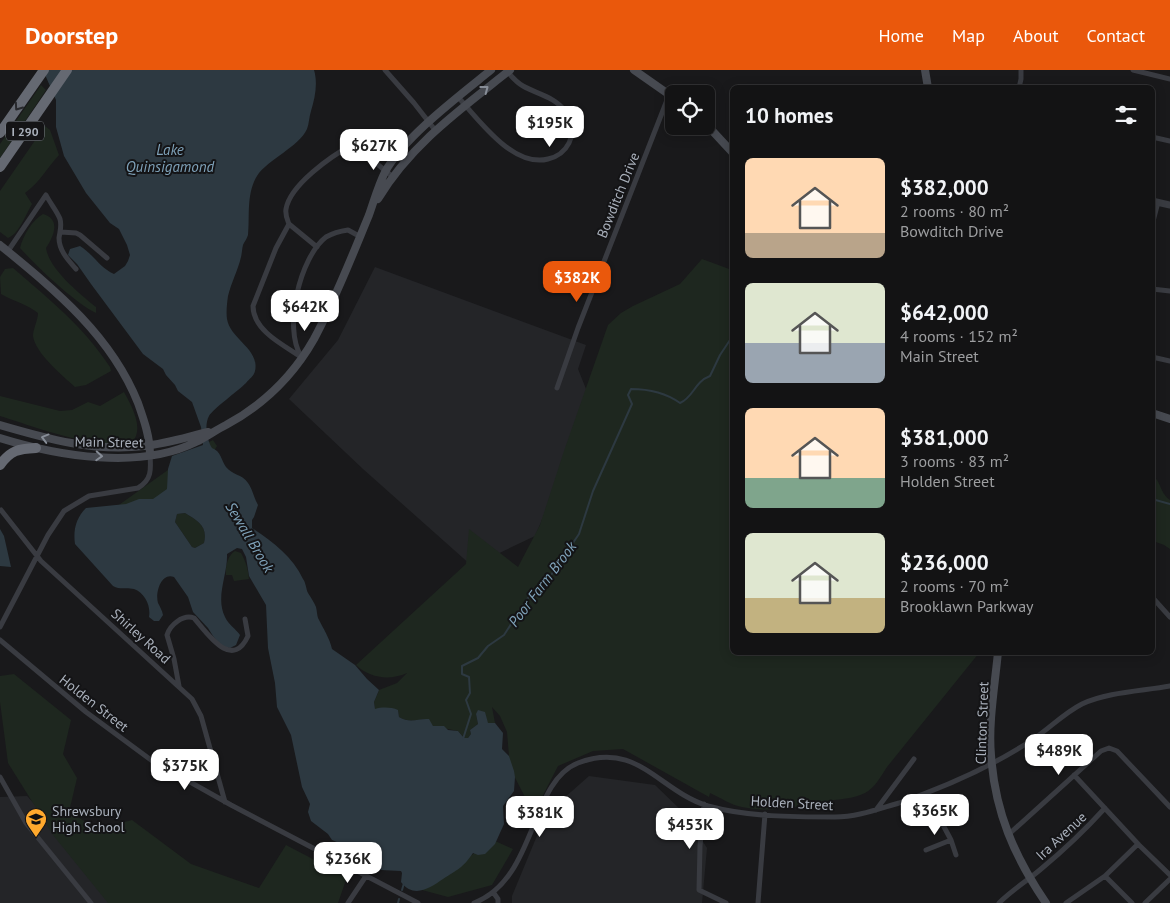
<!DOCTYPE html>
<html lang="en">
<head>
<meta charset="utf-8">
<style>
	:root { --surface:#131314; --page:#202022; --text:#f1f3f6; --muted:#9d9ea0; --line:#323234; --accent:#ea580c }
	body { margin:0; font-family:"PT Sans",sans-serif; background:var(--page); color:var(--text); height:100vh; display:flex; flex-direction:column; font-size:19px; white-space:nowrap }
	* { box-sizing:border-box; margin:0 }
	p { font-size:16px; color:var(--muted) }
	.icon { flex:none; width:28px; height:28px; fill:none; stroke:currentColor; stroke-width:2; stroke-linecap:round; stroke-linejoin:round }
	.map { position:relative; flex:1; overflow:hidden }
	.details { position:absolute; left:730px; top:15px; width:425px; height:570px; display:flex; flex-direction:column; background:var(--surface); border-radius:8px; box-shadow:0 2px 12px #0003,0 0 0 1px var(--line) }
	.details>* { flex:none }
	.fabs { position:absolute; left:665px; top:15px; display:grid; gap:10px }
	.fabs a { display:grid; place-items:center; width:50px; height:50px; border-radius:8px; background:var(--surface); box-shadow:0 2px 12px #0003,0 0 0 1px var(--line); font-size:25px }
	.price { position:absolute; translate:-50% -42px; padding:0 11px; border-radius:10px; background:#fff; color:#222; font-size:16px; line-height:32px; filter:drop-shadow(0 1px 2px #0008) }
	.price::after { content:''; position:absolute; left:50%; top:30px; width:15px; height:11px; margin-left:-8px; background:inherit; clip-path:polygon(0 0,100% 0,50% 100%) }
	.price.on { background:var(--accent); color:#fff }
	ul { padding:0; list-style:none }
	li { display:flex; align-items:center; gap:15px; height:125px; padding:0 15px }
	li span { display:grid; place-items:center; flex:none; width:140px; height:100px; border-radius:8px; color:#555 }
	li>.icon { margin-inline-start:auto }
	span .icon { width:60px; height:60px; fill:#fffc; stroke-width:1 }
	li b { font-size:21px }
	h2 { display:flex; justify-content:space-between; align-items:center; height:60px; padding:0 15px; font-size:21px }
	header { display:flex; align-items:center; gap:30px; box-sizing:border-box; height:70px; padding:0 25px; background:var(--accent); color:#fff }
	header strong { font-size:24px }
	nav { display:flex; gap:28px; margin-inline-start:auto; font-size:18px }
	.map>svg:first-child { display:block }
	.built { fill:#242528 }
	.green { fill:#1e271f }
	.water { fill:#2d3941; fill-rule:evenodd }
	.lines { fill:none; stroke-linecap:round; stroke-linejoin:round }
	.stream { stroke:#2d3941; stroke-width:2 }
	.minor { stroke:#393b41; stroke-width:5 }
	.tertiary { stroke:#393b41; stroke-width:7 }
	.secondary { stroke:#474a51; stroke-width:8 }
	.motorway { stroke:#656972; stroke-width:10 }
	.oneway { stroke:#878d97 }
	.oneway2 { stroke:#28292d }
	.labels { text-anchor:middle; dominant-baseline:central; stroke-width:4; stroke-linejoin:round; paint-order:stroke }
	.shield { fill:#141416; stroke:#7d828a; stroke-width:1 }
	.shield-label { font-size:12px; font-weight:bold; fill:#aab1bc }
	.street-label { font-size:14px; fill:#aab1bc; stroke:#141416 }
	.poi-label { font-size:14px; fill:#aab1bc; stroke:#141416; text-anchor:start }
	.water-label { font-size:15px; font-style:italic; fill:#7fa2b9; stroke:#141416 }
</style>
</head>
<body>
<header>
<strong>Doorstep</strong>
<nav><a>Home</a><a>Map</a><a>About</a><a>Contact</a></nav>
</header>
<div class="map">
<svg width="1170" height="833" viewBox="0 0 1170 833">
	<rect width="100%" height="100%" fill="#19191b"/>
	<path class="built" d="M375,197L586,275L578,299L592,334L535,466L472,496L363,399L289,329L338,270Z
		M589,706L655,715L685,744L707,778L702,833H512V826L546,744Z
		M27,726L49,749L238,833H0V727Z"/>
	<path class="green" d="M41,15L46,20L0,88V74Z
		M45,56L50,60L59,85C46,99 41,111 25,123L32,134C26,144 19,164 8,168L0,162V121Z
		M43,144C61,149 54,166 46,178C49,199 80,224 96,237V243C75,233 37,197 20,178C23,166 32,150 43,144Z
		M702,189L732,200V582L979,583L887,697C881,706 875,718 865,723C853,729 839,729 827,731C798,737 771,743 742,737C731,735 721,728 710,723L709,727L623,679L593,681L558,696L540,731L525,727L510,698L507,662L500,646L492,637L495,653H488L476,644L478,654L470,660L471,664L468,668H464L458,661L433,656L424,649C416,651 407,652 399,647L398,640L375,639L374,632L379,620L397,613L407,603C389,611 370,608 356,595L466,494L469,459L518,497L540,455L564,381L608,255L621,243L633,236L680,214Z
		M13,198C49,229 83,256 110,297L111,301L86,315L75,317C63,306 35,283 33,266C33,259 38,250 38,243C27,234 13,231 1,224L0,207L5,199Z
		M124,322C131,335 145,359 132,372C90,379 39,358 0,346V326L60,341L72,340L88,332L100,336Z
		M213,370L217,376L211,386L163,428L109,442L203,375Z
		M1152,405C1162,412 1159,422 1170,430V479L1164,475L1153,471Z
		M185,443C198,451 208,456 204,473L195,478L192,477L175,452L177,444Z
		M235,481L241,483C246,492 248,499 249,509L234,511L232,505H226C225,497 228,485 235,481Z
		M14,604L71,650L63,684L77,708L69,742L98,759L132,750L191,794L259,818L286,775L347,807L338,833H108L53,765L8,693L0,632V606Z
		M493,770L513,779L492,815L448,827L422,820Z"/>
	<path class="water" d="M43,0H314C318,13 315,28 311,41C309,47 309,54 307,59C299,77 268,89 257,106C246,124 250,146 248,165C247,169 244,172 243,175C242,179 242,183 241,187C238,200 231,213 228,226C227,233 226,243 227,249C230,269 260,279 255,301C254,306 249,309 246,313C238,321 213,339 209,346C204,355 207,370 212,378C221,381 221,390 226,397C232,405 242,404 248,413C252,418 254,428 258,435L254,447L252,450V458C272,471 293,487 303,509C306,513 306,519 308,523C311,528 314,532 316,537C317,541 317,545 318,548C323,558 330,569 332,579L355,595L367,609L379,620L374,632L375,639C382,637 391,637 398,640L399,647C411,654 418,648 429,649L433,656H444L448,660L458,661L464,668H468L471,664L470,660L478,654L476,644L478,640L485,642L488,653H495L503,663L502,679L509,686L514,701L515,707L514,721L503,736L504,754L495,774L485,784L478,785L473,783C462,799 458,799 443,809C430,818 414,829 401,812L402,803L401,801L381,800L364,796L356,791L339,773L332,770L328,764L311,751L308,742L310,734L302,717L291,665L277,637L275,613L268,578L266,535L249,506L246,487L242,479L237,478L227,484C228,504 215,527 225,547C228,554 236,559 240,565L236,575L230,578L221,576L213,566L208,558L193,542L188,527L174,507C161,502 155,523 158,533C160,537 162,540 163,545L159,551H154L149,547C151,536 145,523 134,519C126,517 120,520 113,516L75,474C73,460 76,448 86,438L126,434L139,429H153L167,419L168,399L172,386L203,375L201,357L192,332L178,321L175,315L166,305L163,299L143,284L91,214L77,194L68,185L70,179L80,176C93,184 100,198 114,204L125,196L128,191L130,185L127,175L119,159L110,153L86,123L64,86L56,57V30ZM185,443C198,451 208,456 204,473L195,478L192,477L175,452L177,444Z
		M0,459L4,466L11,497L0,496Z"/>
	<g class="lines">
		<path class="stream" d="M1152,429L1170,434
			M463,669L471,644L466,630L470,623L469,607L462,604V596L478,588L488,576L504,565L528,528L547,511L579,464L593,421L632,334L628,325L631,319C649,319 666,323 680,333C694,327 694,312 710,306L720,285L732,267
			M402,820L404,813
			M398,833L399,829"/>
		<path class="minor" d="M385,0L414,33L435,60
			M1133,0L1170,9
			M1019,18L1021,9V0
			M458,27C479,50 513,98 548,89C557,87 565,81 569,73C574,63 572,50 565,41C555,27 537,24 523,16C516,12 511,6 506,0
			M1152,67L1170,71
			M289,154L317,177
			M1152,155L1158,132
			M61,162L76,163L80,165L107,188
			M8,181L46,125C50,133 57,141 60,149C62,156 60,161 59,168C59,181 69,191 76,199
			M1152,219L1170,221
			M301,286C283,258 300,187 326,167C333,163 341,161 348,160L359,166
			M1152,287L1170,291
			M303,288C285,276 253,261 253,236L276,178L289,154C287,149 285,145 286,139C290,115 331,86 352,75H354L393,107
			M557,318L578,258L669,25
			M1,440L41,491L192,629L201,646L225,732
			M1152,527L1170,547
			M0,557L48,465L64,441L89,426L138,418C152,410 151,399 150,385
			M0,570L86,642L151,690L231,735L418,833
			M179,616L174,589L167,565C170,555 183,544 194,548C207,563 232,601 248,566L245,549
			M1074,705L1139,775L1170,805
			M0,707L26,753L91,833
			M926,723L951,770L956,785
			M704,734L700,776L699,820L726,833
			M876,740L914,689
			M1008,765L1101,681L1109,678L1117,681L1170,737
			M926,780L951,770
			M1105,806L1132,833
			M493,822L498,829V833
			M348,833L366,806
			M474,833C537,809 529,712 578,693C637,670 659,721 708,736C748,747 794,747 835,747C857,747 878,739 899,733C945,717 991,697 1032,670C1049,659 1064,643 1082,634C1107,622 1143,621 1170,616
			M758,833L765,744
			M999,833C1012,820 1027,811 1041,799C1064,780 1085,760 1105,738
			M1066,833L1105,806L1138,774
			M1145,833L1170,809"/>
		<path class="tertiary" d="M1152,131L1170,135"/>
		<path class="secondary" d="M634,0L674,28
			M925,0L928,18
			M706,54L732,82
			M378,129C411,74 461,39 510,0
			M0,175C55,220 111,265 138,333C144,350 150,367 150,385
			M1152,343L1170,349
			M0,355C48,369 94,382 144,376C166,374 187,367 208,362
			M0,368C58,386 140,400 196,372C206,367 216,360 226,355C263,335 293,306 314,269C335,230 352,186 369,145C374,131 378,116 385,102C404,67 459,26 491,0
			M998,582C995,614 988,654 991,685C995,742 1014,786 1046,833"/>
		<path class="motorway" d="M0,63L44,0
			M0,97L67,0
			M0,395C11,380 18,379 36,378"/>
	</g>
	<defs><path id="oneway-chevron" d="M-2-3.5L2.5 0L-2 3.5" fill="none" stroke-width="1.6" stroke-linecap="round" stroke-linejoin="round" transform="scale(1.25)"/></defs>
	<g class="oneway">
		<use href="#oneway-chevron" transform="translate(485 19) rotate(-37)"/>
		<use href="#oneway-chevron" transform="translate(45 368) rotate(-165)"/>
		<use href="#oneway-chevron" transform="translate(99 386) rotate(3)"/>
	</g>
	<use class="oneway2" href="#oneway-chevron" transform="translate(18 37) rotate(125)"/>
	<defs>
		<g id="school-pin" transform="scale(1.125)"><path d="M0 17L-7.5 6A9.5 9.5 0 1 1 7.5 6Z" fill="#ffa92d" stroke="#141416"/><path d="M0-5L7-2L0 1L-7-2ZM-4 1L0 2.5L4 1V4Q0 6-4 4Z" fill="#111"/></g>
	</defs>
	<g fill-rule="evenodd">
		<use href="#school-pin" x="36" y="749"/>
	</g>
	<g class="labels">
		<rect class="shield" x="6" y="51.5" width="38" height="19" rx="4"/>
		<g class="shield-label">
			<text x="25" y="61">I 290</text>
		</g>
		<g class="street-label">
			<text transform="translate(618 125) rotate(-68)">Bowditch Drive</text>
			<text transform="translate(109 372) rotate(1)">Main Street</text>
			<text transform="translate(141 566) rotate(42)">Shirley Road</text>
			<text transform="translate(94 633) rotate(38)">Holden Street</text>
			<text transform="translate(982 653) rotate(-88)">Clinton Street</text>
			<text transform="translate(792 733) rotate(3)">Holden Street</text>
			<text transform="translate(1061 766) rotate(-43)">Ira Avenue</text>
		</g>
		<g class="poi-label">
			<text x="52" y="741">Shrewsbury<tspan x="52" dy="16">High School</tspan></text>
		</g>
		<g class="water-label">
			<text x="170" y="79">Lake<tspan x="170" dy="17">Quinsigamond</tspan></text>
			<text transform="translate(250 467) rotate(59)">Sewall Brook</text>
			<text transform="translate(542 514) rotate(-53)">Poor Farm Brook</text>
		</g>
	</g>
</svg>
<div class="fabs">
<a><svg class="icon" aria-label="locate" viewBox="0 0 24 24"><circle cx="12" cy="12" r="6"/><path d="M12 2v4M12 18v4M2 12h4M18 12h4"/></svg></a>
</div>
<b class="price" style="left:550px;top:78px">$195K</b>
<b class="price" style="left:374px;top:101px">$627K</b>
<b class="price on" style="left:577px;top:233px">$382K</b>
<b class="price" style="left:305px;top:262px">$642K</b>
<b class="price" style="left:1059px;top:706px">$489K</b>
<b class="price" style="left:185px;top:721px">$375K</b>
<b class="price" style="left:935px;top:766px">$365K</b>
<b class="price" style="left:540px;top:768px">$381K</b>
<b class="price" style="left:690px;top:780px">$453K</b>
<b class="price" style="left:348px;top:814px">$236K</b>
<section class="details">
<h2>10 homes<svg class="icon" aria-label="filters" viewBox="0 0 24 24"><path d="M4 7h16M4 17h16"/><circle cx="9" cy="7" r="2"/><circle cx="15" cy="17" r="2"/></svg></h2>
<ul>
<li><span style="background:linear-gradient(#ffd9b3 75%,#b9a48a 0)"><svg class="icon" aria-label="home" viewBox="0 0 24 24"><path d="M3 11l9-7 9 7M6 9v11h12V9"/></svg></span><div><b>$382,000</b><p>2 rooms · 80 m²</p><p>Bowditch Drive</p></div></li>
<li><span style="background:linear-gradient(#dfe7d0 60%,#9aa5b1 0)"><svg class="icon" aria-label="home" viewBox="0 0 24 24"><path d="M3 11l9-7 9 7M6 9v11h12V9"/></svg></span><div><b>$642,000</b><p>4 rooms · 152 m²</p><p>Main Street</p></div></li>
<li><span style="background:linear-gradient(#ffd9b3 70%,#7fa58c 0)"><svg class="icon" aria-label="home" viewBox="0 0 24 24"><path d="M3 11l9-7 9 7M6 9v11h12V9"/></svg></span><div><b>$381,000</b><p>3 rooms · 83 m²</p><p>Holden Street</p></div></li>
<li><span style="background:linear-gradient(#dfe7d0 65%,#c2b280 0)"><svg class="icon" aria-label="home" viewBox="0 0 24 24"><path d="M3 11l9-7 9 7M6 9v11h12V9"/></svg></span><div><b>$236,000</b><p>2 rooms · 70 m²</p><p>Brooklawn Parkway</p></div></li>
</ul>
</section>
</div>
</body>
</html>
